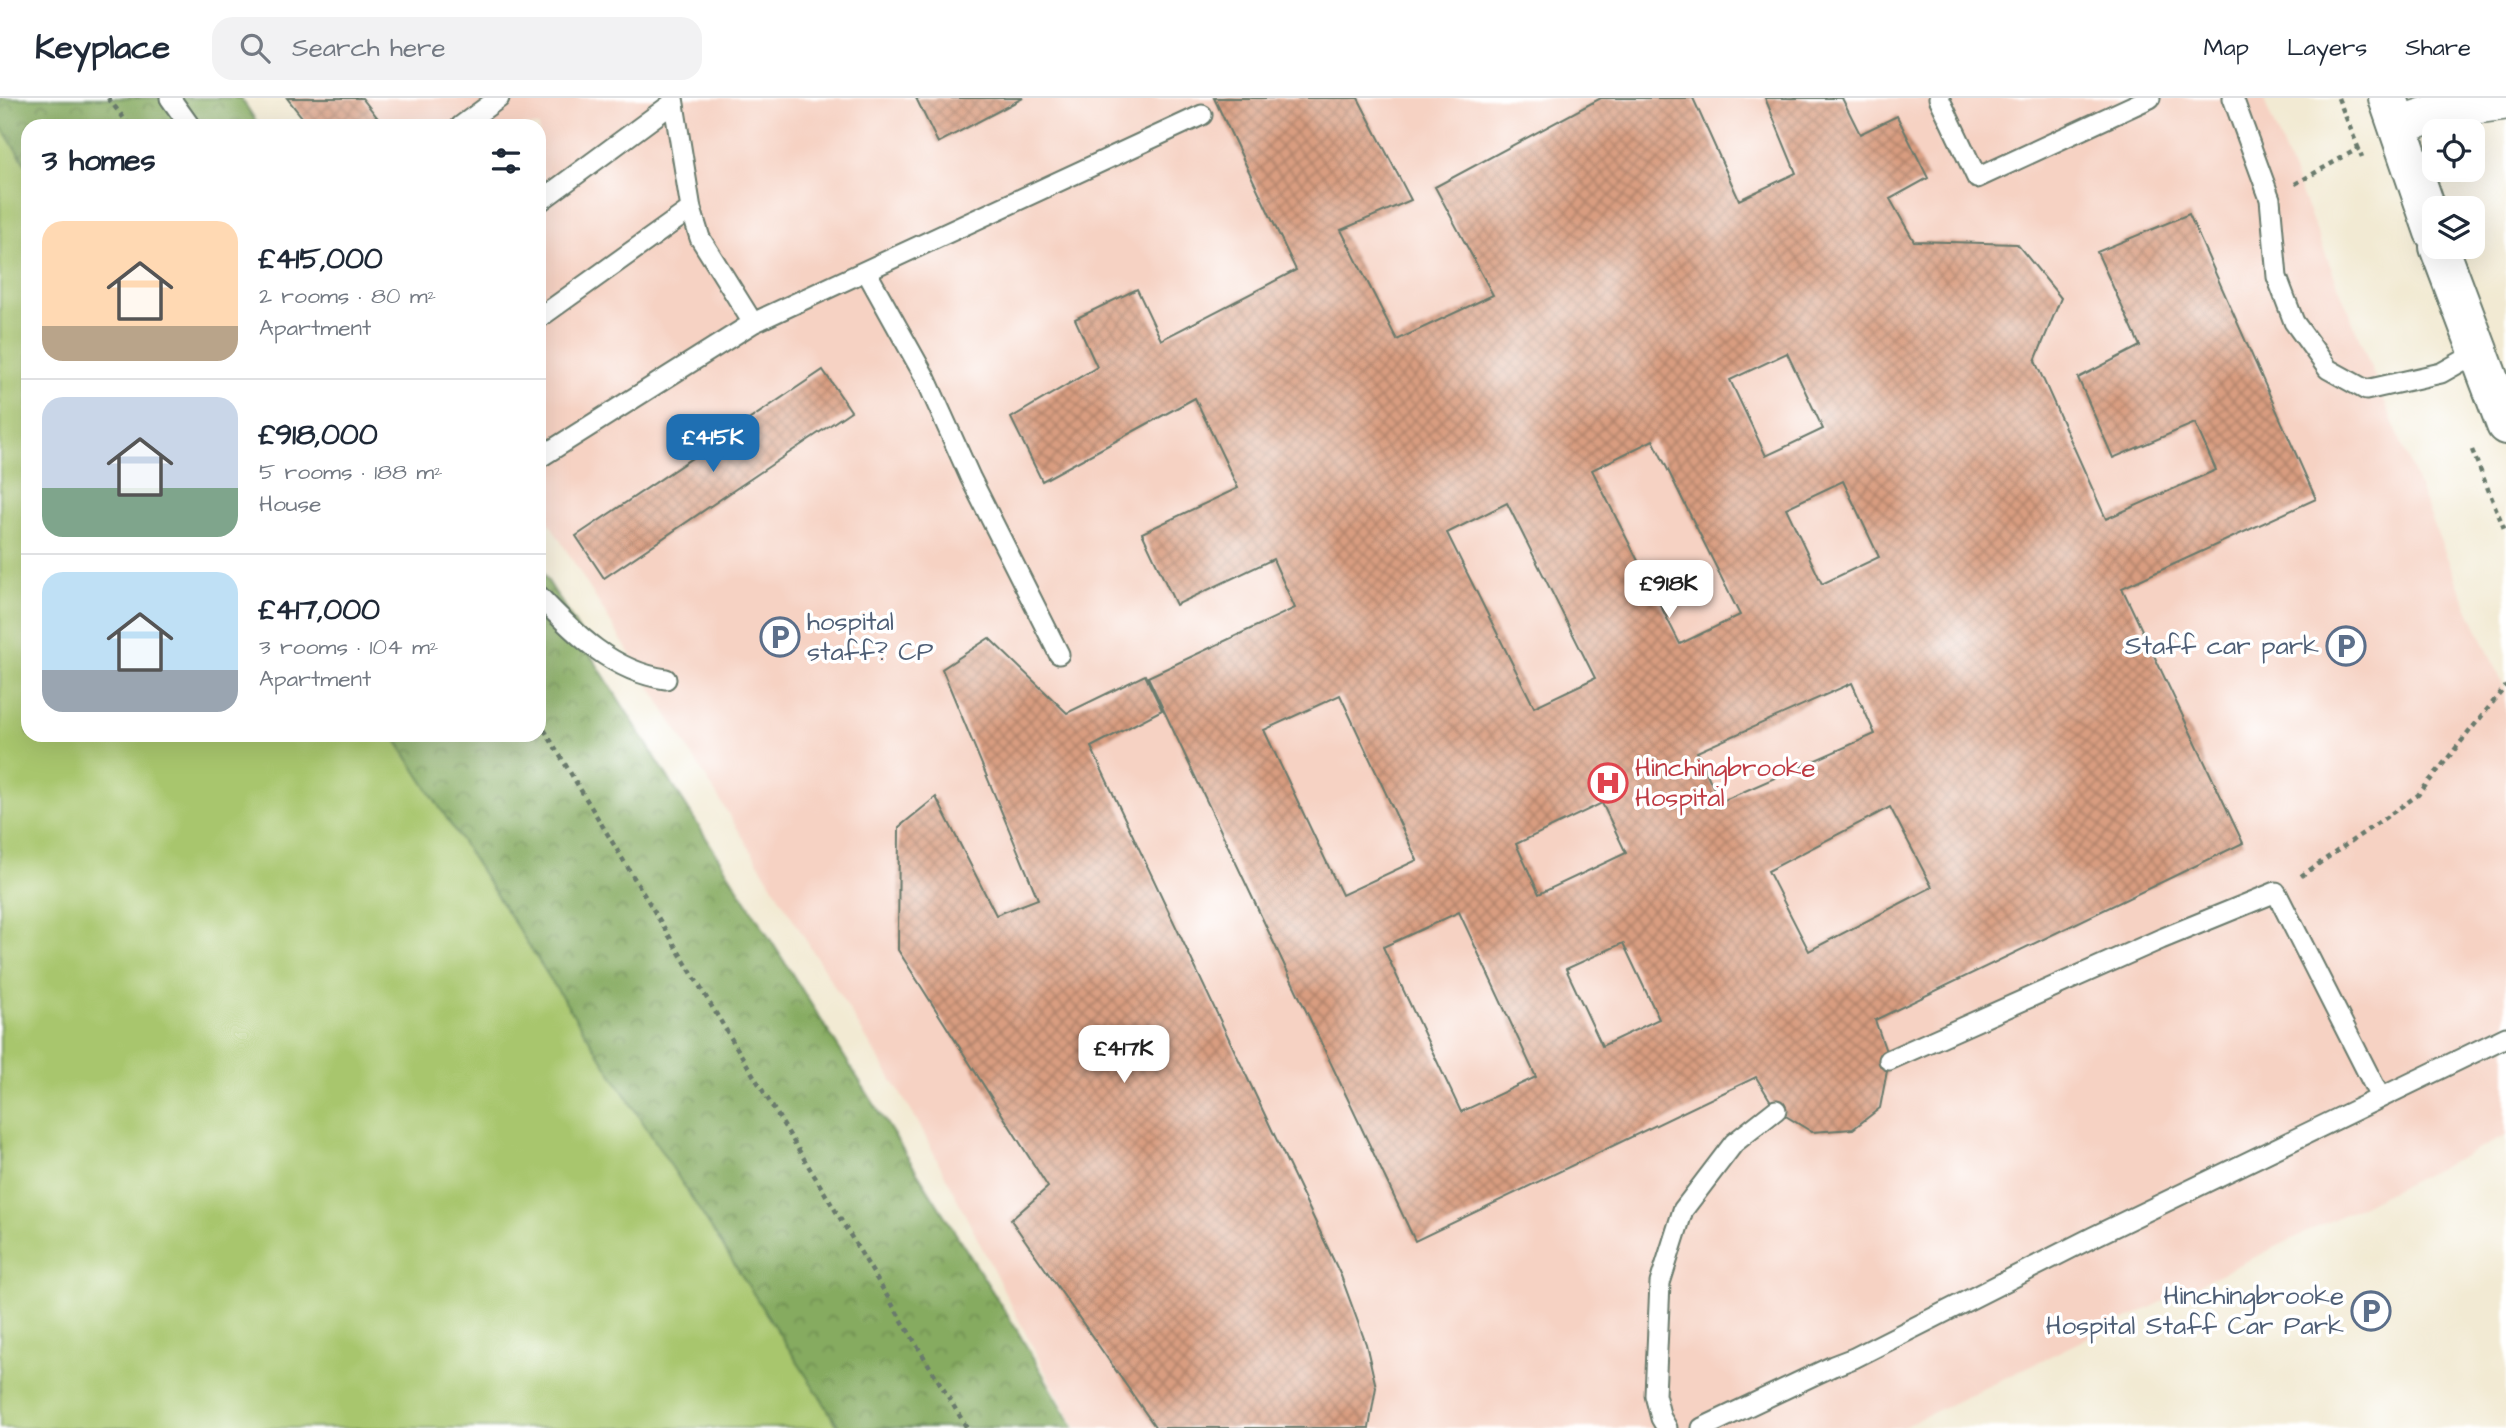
<!DOCTYPE html>
<html lang="en">
<head>
<meta charset="utf-8">
<style>
	:root { --surface:#fff; --page:#f2f2f3; --text:#1f2937; --muted:#747a83; --line:#e0e1e3; --accent:#1f6fb2 }
	body { margin:0; font-family:"Architects Daughter",sans-serif; background:var(--page); color:var(--text); height:100vh; display:flex; flex-direction:column; font-size:26px; white-space:nowrap }
	* { box-sizing:border-box; margin:0 }
	p { font-size:23px; color:var(--muted) }
	.icon { flex:none; width:38px; height:38px; fill:none; stroke:currentColor; stroke-width:2; stroke-linecap:round; stroke-linejoin:round }
	.map { position:relative; flex:1; overflow:hidden }
	.panel { position:absolute; left:21px; top:21px; width:525px; height:623px; display:flex; flex-direction:column; background:var(--surface); border-radius:21px; box-shadow:0 7px 28px #0002 }
	.panel>* { flex:none }
	.buttons { position:absolute; left:2422px; top:21px; display:grid; gap:14px }
	.buttons a { display:grid; place-items:center; width:63px; height:63px; border-radius:14px; background:var(--surface); box-shadow:0 7px 28px #0002; font-size:35px }
	.price { position:absolute; translate:-50% -60px; padding:0 16px; border-radius:14px; background:#fff; color:#222; font-size:23px; line-height:46px; filter:drop-shadow(0 2px 4px #0008) }
	.price::after { content:''; position:absolute; left:50%; top:42px; width:21px; height:16px; margin-left:-10px; background:inherit; clip-path:polygon(0 0,100% 0,50% 100%) }
	.price.on { background:var(--accent); color:#fff }
	ul { padding:0; list-style:none }
	li { display:flex; align-items:center; gap:21px; height:175px; padding:0 21px }
	li+li { border-top:2px solid var(--line) }
	li span { display:grid; place-items:center; flex:none; width:196px; height:140px; border-radius:21px; color:#555 }
	li>.icon { margin-inline-start:auto }
	span .icon { width:84px; height:84px; fill:#fffc; stroke-width:1 }
	li b { font-size:30px }
	h2 { display:flex; justify-content:space-between; align-items:center; height:84px; padding:0 21px; font-size:30px }
	header { display:flex; align-items:center; gap:42px; box-sizing:border-box; height:98px; padding:0 35px; background:var(--surface); border-bottom:2px solid var(--line) }
	header strong { font-size:33px }
	nav { display:flex; gap:38px; margin-inline-start:auto; font-size:24px }
	.search { width:490px; height:63px; background:var(--page); display:flex; align-items:center; gap:18px; box-sizing:border-box; padding:0 24px; border-radius:21px; color:var(--muted); font-size:26px }
	.map>svg:first-child { display:block }
	.built { fill:#f6d2c3 }
	.green { fill:#a8c66d; stroke:#648250; stroke-width:2 }
	.forest { fill:url(#forest-crowns); stroke:#52744a; stroke-width:2 }
	.building { fill:url(#building-cross-hatch); fill-rule:evenodd }
	.lines { fill:none; stroke-linecap:round; stroke-linejoin:round }
	.lane-casing { stroke:#697a6c; stroke-width:23 }
	.street-casing { stroke:#697a6c; stroke-width:40 }
	.secondary-casing { stroke:#697a6c; stroke-width:42 }
	.path { stroke:#697a6c; stroke-width:4.5; stroke-dasharray:5 5; stroke-linecap:butt }
	.lane { stroke:#fff; stroke-width:19 }
	.street { stroke:#fff; stroke-width:37 }
	.secondary { stroke:#fff; stroke-width:38 }
	.labels { text-anchor:middle; dominant-baseline:central; stroke-width:7; stroke-linejoin:round; paint-order:stroke }
	.service-label { font-size:26px; fill:#4e5e75; stroke:#fff; text-anchor:end }
	.health-label { font-size:26px; fill:#be3a42; stroke:#fff; text-anchor:start }
</style>
</head>
<body>
<header>
<strong>Keyplace</strong>
<div class="search"><svg class="icon" aria-label="search" viewBox="0 0 24 24"><circle cx="10" cy="10" r="6"/><path d="M15 15l6 6"/></svg>Search here</div>
<nav><a>Map</a><a>Layers</a><a>Share</a></nav>
</header>
<div class="map">
<svg width="2506" height="1330" viewBox="0 0 2506 1330">
	<defs>
		<pattern id="forest-crowns" width="20" height="18" patternUnits="userSpaceOnUse" patternTransform="scale(1.75)"><rect width="20" height="18" fill="#86ab60"/><path d="M2 6a3 3 0 1 1 6 0M12 15a3 3 0 1 1 6 0" fill="none" stroke="#6d8c50"/></pattern>
		<pattern id="building-cross-hatch" width="8" height="8" patternUnits="userSpaceOnUse" patternTransform="scale(1.75)"><rect width="8" height="8" fill="#d99d80"/><path d="M0 0l8 8M0 8l8-8" fill="none" stroke="#af816a"/></pattern>
	</defs>
	<rect width="100%" height="100%" fill="#fff"/>
	<filter id="ink" filterUnits="userSpaceOnUse"><feTurbulence type="fractalNoise" baseFrequency=".0143" numOctaves="2"/><feDisplacementMap in="SourceGraphic" scale="14" xChannelSelector="R" yChannelSelector="G"/><feConvolveMatrix kernelMatrix="1 2 1 2 8 2 1 2 1" color-interpolation-filters="sRGB"/></filter>
	<filter id="wash" filterUnits="userSpaceOnUse"><feTurbulence type="fractalNoise" baseFrequency=".00686" numOctaves="4" result="noise"/><feDisplacementMap in="SourceGraphic" scale="28" xChannelSelector="R" yChannelSelector="G"/><feGaussianBlur stdDeviation="1.57" result="paint"/><feColorMatrix in="noise" values="0 0 0 0 0 0 0 0 0 0 0 0 0 0 0 0 0 1.4 0 .05"/><feComposite in="paint" operator="in"/></filter>
	<g filter="url(#wash)">
		<rect width="100%" height="100%" fill="#f2ead3"/>
		<path class="built" d="M290,0H2263L2463,499L2506,593V1038L1901,1330H1077L1050,1283L919,1026L539,408V28H307Z"/>
		<path class="green" d="M0,27L28,70V637H393L814,1284L837,1330H0Z"/>
		<path class="forest" d="M0,0H241L259,28H28V70L0,27Z
			M539,469L587,545L585,548L1018,1234L1074,1330H840L393,637H539Z"/>
		<g id="blocks">
			<path class="building" d="M287,0H362L384,28H309Z
				M916,0H1023L938,45Z
				M1214,0H1358L1411,102L1341,132L1397,242L1493,197L1435,89L1601,0H1693L1739,102L1796,75L1765,0H1842L1860,36L1897,18L1928,80L1890,101L1914,143L2017,146L2061,200L2035,263L2106,421L2216,372L2195,325L2113,360L2078,280L2140,248L2097,154L2189,116L2316,401L2122,490L2243,745L1875,922L1889,962L1880,1010L1853,1031L1812,1034L1776,1012L1756,979L1415,1143L1148,579L1295,510L1273,461L1176,507L1142,435L1238,390L1195,300L1042,383L1011,320L1097,269L1075,221L1137,191L1161,242L1296,172ZM1787,255L1823,331L1766,358L1730,282ZM1653,342L1740,517L1680,546L1592,372ZM1843,383L1879,459L1822,486L1786,410ZM1507,405L1595,580L1534,609L1447,435ZM1852,585L1875,636L1720,704L1697,654ZM1340,597L1417,762L1342,797L1264,632ZM1602,705L1626,755L1539,796L1516,746ZM1890,709L1932,789L1809,853L1768,773ZM1459,814L1536,979L1461,1014L1383,849ZM1623,845L1659,921L1602,948L1566,871Z
				M823,272L851,313L604,480L576,438Z
				M989,540L1067,615L1145,577L1162,612L1091,649L1341,1178L1366,1246L1376,1289L1369,1330H1156L1011,1122L1048,1089L898,852L899,729L936,699L996,817L1038,801L942,571Z"/>
		</g>
	</g>
	<g filter="url(#ink)">
		<use href="#blocks" fill-opacity="0" stroke="#697a6c" stroke-width="2"/>
		<g class="lines">
			<g class="lane-casing">
				<path id="lane" d="M170,0L190,28
					M673,0L691,111L700,140L753,225
					M1939,0L1977,80L2150,0
					M2233,0L2270,101L2277,179L2294,224L2328,271L2366,292L2441,275L2480,253
					M461,28L499,0
					M539,104L673,5
					M866,173L925,279L970,379L1059,556
					M539,220L691,111
					M539,360L753,225L1202,17
					M539,498C574,535 613,574 666,581
					M1889,962L2161,841L2276,794L2380,999
					M1667,1330L1661,1320L1655,1297L1660,1185L1683,1112L1734,1045L1776,1012
					M1702,1330L1833,1268L1854,1260L2093,1139L2506,939"/>
			</g>
			<g class="street-casing">
				<path id="street" d="M2398,27L2448,11L2506,3"/>
			</g>
			<g class="secondary-casing">
				<path id="secondary" d="M2388,0L2434,134
					M2439,149L2506,327"/>
			</g>
			<path class="path" d="M108,0L130,28
				M2338,0L2362,59
				M2295,86L2361,49
				M2472,352L2506,435
				M539,623L967,1330
				M2301,778L2418,697L2506,588"/>
			<use href="#lane" class="lane"/>
			<use href="#street" class="street"/>
			<use href="#secondary" class="secondary"/>
		</g>
	</g>
	<defs>
		<g id="parking-ring" transform="scale(2.0125)"><circle r="9.5" fill="#fff" stroke="#5c6f8a" stroke-width="1.5"/><path d="M-3.5-5.5H1a3.5 3.5 0 0 1 0 7H-1V5.5H-3.5ZM-1-3.4V-.6H.8a1.4 1.4 0 0 0 0-2.8Z" fill="#5c6f8a"/></g>
		<g id="hospital-ring" transform="scale(2.0125)"><circle r="9.5" fill="#fff" stroke="#e0444e" stroke-width="1.5"/><path d="M-5-5h3v3.5h4V-5h3V5h-3V1.5h-4V5h-3Z" fill="#e0444e"/></g>
	</defs>
	<g fill-rule="evenodd">
		<use href="#parking-ring" x="780" y="539"/>
		<use href="#parking-ring" x="2346" y="548"/>
		<use href="#hospital-ring" x="1608" y="685"/>
		<use href="#parking-ring" x="2371" y="1213"/>
	</g>
	<g class="labels">
		<g class="service-label">
			<text x="807" y="524" text-anchor="start">hospital<tspan x="807" dy="30">staff? CP</tspan></text>
			<text x="2319" y="548">Staff car park</text>
			<text x="2344" y="1198">Hinchingbrooke<tspan x="2344" dy="30">Hospital Staff Car Park</tspan></text>
		</g>
		<g class="health-label">
			<text x="1635" y="670">Hinchingbrooke<tspan x="1635" dy="30">Hospital</tspan></text>
		</g>
	</g>
</svg>
<div class="buttons">
<a><svg class="icon" aria-label="locate" viewBox="0 0 24 24"><circle cx="12" cy="12" r="6"/><path d="M12 2v4M12 18v4M2 12h4M18 12h4"/></svg></a>
<a><svg class="icon" aria-label="layers" viewBox="0 0 24 24"><path d="M12 4l9 5-9 5-9-5zM3 14l9 5 9-5"/></svg></a>
</div>
<b class="price on" style="left:713px;top:376px">£415K</b>
<b class="price" style="left:1669px;top:522px">£918K</b>
<b class="price" style="left:1124px;top:987px">£417K</b>
<section class="panel">
<h2>3 homes<svg class="icon" aria-label="filters" viewBox="0 0 24 24"><path d="M4 7h16M4 17h16"/><circle cx="9" cy="7" r="2"/><circle cx="15" cy="17" r="2"/></svg></h2>
<ul>
<li><span style="background:linear-gradient(#ffd9b3 75%,#b9a48a 0)"><svg class="icon" aria-label="home" viewBox="0 0 24 24"><path d="M3 11l9-7 9 7M6 9v11h12V9"/></svg></span><div><b>£415,000</b><p>2 rooms · 80 m²</p><p>Apartment</p></div></li>
<li><span style="background:linear-gradient(#c9d6e8 65%,#7fa58c 0)"><svg class="icon" aria-label="home" viewBox="0 0 24 24"><path d="M3 11l9-7 9 7M6 9v11h12V9"/></svg></span><div><b>£918,000</b><p>5 rooms · 188 m²</p><p>House</p></div></li>
<li><span style="background:linear-gradient(#bfe0f5 70%,#9aa5b1 0)"><svg class="icon" aria-label="home" viewBox="0 0 24 24"><path d="M3 11l9-7 9 7M6 9v11h12V9"/></svg></span><div><b>£417,000</b><p>3 rooms · 104 m²</p><p>Apartment</p></div></li>
</ul>
</section>
</div>
</body>
</html>
